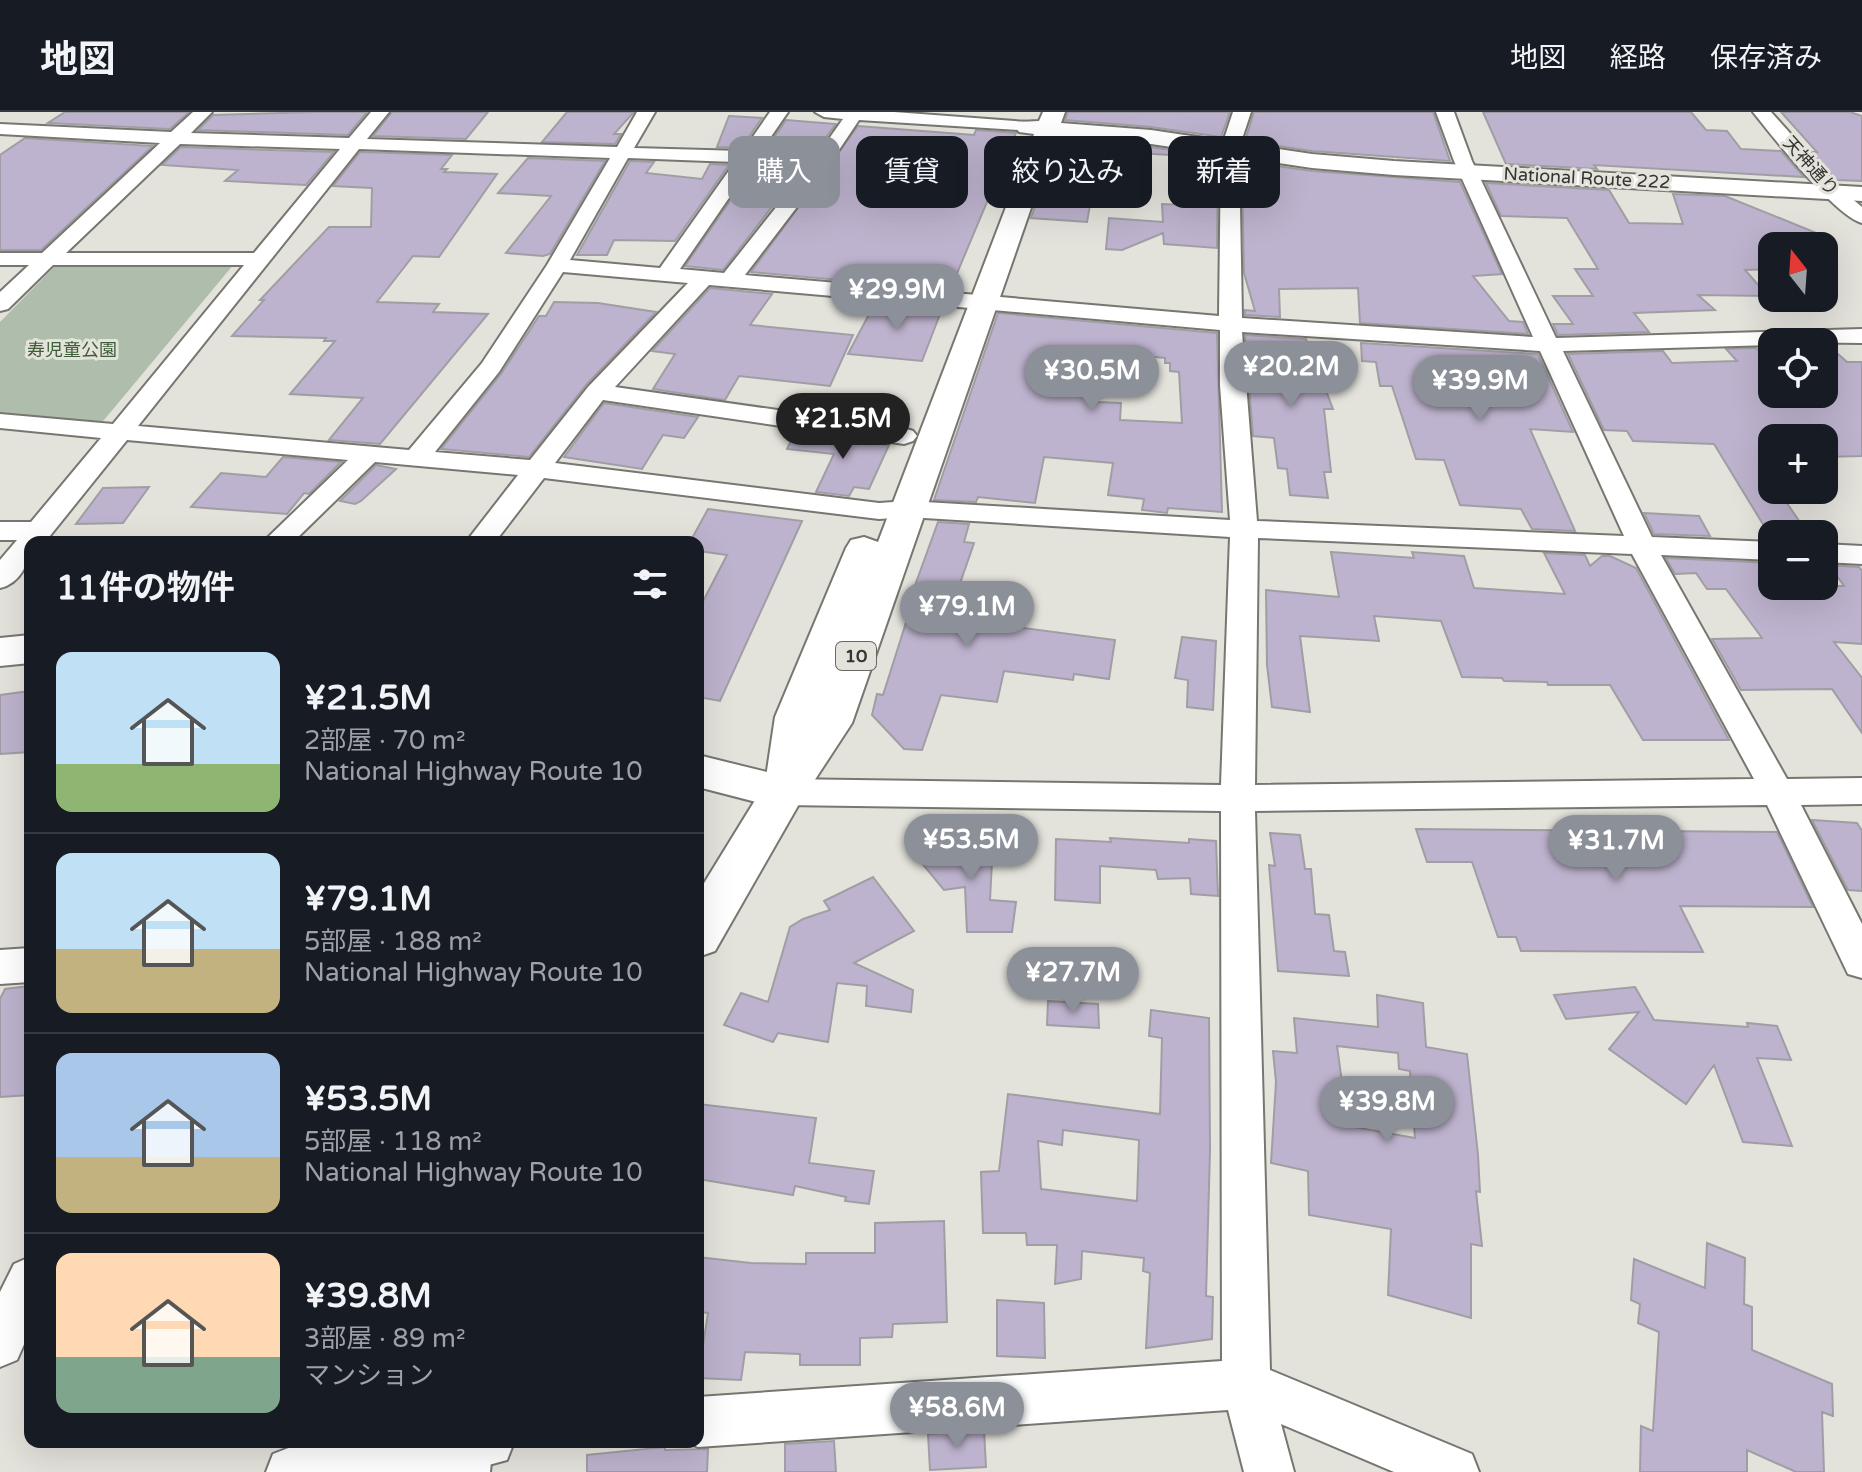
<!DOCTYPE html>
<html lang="ja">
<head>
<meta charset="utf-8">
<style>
	:root { --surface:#171b24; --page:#242831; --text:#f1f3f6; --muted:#9ea1a6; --line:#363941; --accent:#8c9099 }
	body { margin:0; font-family:"Varela Round","Noto Sans JP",sans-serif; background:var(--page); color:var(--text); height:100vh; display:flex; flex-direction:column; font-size:30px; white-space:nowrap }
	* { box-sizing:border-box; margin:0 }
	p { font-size:26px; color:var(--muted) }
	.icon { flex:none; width:44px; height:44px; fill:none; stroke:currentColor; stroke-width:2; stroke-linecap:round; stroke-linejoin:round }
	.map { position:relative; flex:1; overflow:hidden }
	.side { position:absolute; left:24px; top:424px; width:680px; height:912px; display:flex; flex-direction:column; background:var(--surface); border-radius:16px; box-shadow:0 8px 32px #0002 }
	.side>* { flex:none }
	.top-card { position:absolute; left:728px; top:24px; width:760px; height:72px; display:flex; gap:16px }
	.needle { width:52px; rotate:343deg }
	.controls { position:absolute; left:1758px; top:120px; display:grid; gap:16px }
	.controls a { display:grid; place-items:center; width:80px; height:80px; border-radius:16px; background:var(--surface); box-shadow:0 8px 32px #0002; font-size:40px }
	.price { position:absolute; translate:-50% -68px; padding:0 18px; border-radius:28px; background:var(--accent); color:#fff; font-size:26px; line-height:52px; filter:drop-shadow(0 2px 4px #0008) }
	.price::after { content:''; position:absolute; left:50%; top:48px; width:24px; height:18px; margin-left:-12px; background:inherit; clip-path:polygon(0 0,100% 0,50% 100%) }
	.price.current { background:#222; color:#fff }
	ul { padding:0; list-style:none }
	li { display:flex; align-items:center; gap:24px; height:200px; padding:0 32px }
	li+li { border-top:2px solid var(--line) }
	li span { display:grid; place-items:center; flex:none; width:224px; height:160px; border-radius:16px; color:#555 }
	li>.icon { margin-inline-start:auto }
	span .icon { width:96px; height:96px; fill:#fffc; stroke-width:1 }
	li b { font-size:34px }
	h2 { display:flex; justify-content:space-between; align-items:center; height:96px; padding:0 32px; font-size:34px }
	.chip { padding:0 28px; border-radius:16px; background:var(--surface); box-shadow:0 8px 32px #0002; font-size:28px; line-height:72px }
	.chip.current { background:var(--accent); color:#fff }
	header { display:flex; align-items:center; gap:48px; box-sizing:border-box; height:112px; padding:0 40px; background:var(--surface); border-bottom:2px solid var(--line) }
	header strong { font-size:38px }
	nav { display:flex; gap:44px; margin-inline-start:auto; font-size:28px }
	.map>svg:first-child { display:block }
	.green { fill:#afbdac }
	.building { fill:#beb3ce; stroke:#a09ea4; stroke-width:2; fill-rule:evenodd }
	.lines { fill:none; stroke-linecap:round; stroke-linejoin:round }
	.minor-casing { stroke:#777670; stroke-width:4 }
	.major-casing { stroke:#777670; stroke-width:4 }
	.highway-casing { stroke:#777670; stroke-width:4 }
	.minor { fill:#fff; fill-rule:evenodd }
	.major { fill:#fff; fill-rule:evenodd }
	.highway { fill:#fff; fill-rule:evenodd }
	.labels { text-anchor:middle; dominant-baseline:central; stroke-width:6; stroke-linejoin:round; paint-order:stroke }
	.far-street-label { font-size:18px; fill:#343431; stroke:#e3e2db }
	.far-park-label { font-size:18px; fill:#3e5d38; stroke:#e3e2db }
	.shield { fill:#e3e2db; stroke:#686864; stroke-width:2 }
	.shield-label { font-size:18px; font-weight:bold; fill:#343431 }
</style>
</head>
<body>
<header>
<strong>地図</strong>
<nav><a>地図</a><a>経路</a><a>保存済み</a></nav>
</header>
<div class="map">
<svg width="1862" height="1360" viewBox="0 0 1862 1360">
	<rect width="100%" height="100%" fill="#e3e2db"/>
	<path class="green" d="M59,150L234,152L104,308L97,312L0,303V210Z"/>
	<path class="building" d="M65,0H189L170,17L48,11Z
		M315,0H367L348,23L198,18L213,3Z
		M392,0H488L466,27L373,24Z
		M567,0H634L614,22H621L615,32L542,30Z
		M1068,0H1230L1221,25L1151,15L1065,8Z
		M1254,0H1433L1450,49L1312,39L1245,29Z
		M1483,0H1691L1706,18L1727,19L1741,37L1781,39L1804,65L1594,53L1597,57L1506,52Z
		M1781,0H1850L1862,4V69L1836,68L1811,40H1817Z
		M729,4L762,6L741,36L717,35Z
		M786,8L836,12L723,158L685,154Z
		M858,14L974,23L976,18L1016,21L950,178L751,160Z
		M25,26L153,34L41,138H0V43Z
		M1058,27L1151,35L1218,45L1217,136L1164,132L1163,121L1122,138L1106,137L1109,106L1163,110L1162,92L1185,93L1184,72L1187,44L1137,41L1134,56L1097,53L1087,110L1031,106Z
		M181,35L334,40L306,73L225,69L238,58L162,53Z
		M360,40L452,43L441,57H447L444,60L497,62L439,145L413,144L377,190L439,192L433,200L488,202L380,332L329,328L363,286L290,282L335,229H324L326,226L232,224L264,188H260L329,115H371L372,76L333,74Z
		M528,46L605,49L550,142L543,144L506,141L551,84L498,81Z
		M630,49L654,50L646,61L702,67L710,52L729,53L675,129L614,128L607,143H577Z
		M1242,49L1312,59L1460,70L1502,162L1473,164L1509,209L1523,210L1528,222L1360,211L1358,176L1279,177L1280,205L1245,203V198L1255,199L1244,161Z
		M1486,71L1609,78L1629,111L1683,112L1673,82L1725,84L1819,122L1818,126L1772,124V157L1745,158L1768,184L1698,183L1715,198L1634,201L1649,220L1558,223L1553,212H1573L1553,184H1593L1575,157H1598L1567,106L1501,104Z
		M710,176L772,182L750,213L853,223L830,274L739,264L725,288L653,277L675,242L652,239Z
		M554,190L598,191L656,200L586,273L529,345L441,337L501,262L539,204H546Z
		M875,191L942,197L922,249L848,242Z
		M998,201L1217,221L1222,400L1168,396L1167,401L1142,398L1144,387L1108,383L1113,351L1044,345L1035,391L978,385L976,390L934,388ZM1114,241L1165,246V251H1170V259L1179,260L1182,311L1120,308L1121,291L1097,290L1103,242Z
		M1245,223L1306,227L1333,297H1324L1331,360H1324L1328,386L1290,383L1287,357L1278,356L1274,326L1253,324Z
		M1361,231L1538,242L1573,320L1530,317L1575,419L1532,417L1521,397L1460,393L1444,348L1416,347L1392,274H1380L1376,250L1362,249Z
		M1824,234H1829L1847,250H1862V344L1824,345V326H1772V378H1778L1808,422H1772V427L1714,332L1633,329L1627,319L1604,318L1568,242L1663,239L1672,251L1737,249L1726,237L1756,236L1761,241L1772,240V282H1824Z
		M604,291L698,305L684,326L663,323L642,357L564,345Z
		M796,319L889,333L869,377L854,375L849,384L816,380L834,342L787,337Z
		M283,345L341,350L309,382L304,381L287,402L191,395L221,361L266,365Z
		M376,353L396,357L361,389L355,392L340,389Z
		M149,375L123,411L76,412L103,376Z
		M708,397L802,409L720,589L698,585V499L727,443L698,439V430H690Z
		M1644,401L1699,404L1710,424L1654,422Z
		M938,410L969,412L964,430L974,431L948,506L1115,528L1109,567L1074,562L1073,568L1004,559L997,590L941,583L922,638L904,637L872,603L877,582L883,583L916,479H913Z
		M1331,440L1414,446L1412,440L1464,444L1474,476L1565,482L1544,441L1585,443L1590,454L1602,444H1610L1636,456L1729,628H1643L1610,573H1548L1547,570L1504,569L1502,566L1462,565L1441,509L1374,504L1379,529L1300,524L1310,600L1272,595L1267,553L1266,478L1339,485Z
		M1666,446L1772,451V474H1844L1829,453L1859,455L1862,459V532L1834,530L1862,566V621L1832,577L1741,578L1712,527L1762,526L1726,477H1707L1696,461L1675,462Z
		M1182,525L1216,529L1213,598L1187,595L1188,568L1175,566Z
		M30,579V640L0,642V583Z
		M1812,708L1857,711L1862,719V779L1848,778Z
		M1416,717L1777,720L1813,795L1680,794L1703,840L1521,839L1516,825H1498L1472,750H1427Z
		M1270,721L1300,723L1305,757H1311L1315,802L1329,803L1334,839L1345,840L1349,864L1278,859L1269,753L1275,754Z
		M1110,726L1189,731V727L1216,729L1218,784L1191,782L1190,766L1158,767L1156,758L1100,754V791L1055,788L1056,727L1111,730Z
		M945,728L993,731L990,788L1016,790L1012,820H967L965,775L944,778L916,744Z
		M873,765L914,819L854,851L913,878L911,900L866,894L867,874L837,871L828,930L778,921L773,930L724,913L741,881L768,890L790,815L803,807L830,798L824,789Z
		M30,874V983L0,985V887L5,877Z
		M1635,875L1654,908L1748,915L1747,911L1777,914L1791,948L1757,946L1792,1034L1743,1030L1714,953L1686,992L1609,937L1639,900L1566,907L1554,883Z
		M1377,883L1423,891L1426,935L1467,942L1478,1043L1480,1080L1476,1079L1482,1134L1471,1132V1206L1388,1183L1391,1117L1309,1103L1308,1059L1271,1051L1276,970L1273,939L1297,941L1294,906L1378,915ZM1337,934L1398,941L1399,957L1410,959L1415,1026L1348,1014Z
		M1048,889L1098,892L1099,916L1047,913Z
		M1151,898L1209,906L1210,1038L1206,1184L1213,1185L1212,1227L1146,1236L1150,1161L1143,1159L1144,1146L1082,1139L1081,1167L1055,1172L1057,1133H1027L1026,1121H983L981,1060L999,1059L1008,982L1160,1002L1162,926L1149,924ZM1063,1018L1139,1028L1137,1089L1041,1077L1038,1029L1062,1033Z
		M698,992L816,1006L809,1051L874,1059L869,1092L845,1089L846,1085L795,1074L793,1083L698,1067Z
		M944,1109L947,1210L893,1212L892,1225L860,1226V1253H800V1242L745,1240L741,1268L698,1266L708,1201L698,1200V1145L751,1151L806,1152V1141H875V1111Z
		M1707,1131L1745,1146L1744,1192L1752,1195V1238L1832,1272L1833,1304L1822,1300L1824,1360H1796L1747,1338V1360H1640L1641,1314L1653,1319L1659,1220L1638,1211L1640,1192L1631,1188L1634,1147L1705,1176Z
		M997,1188L1044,1191L1045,1246L997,1244Z
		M984,1318L986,1355L930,1358L928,1322Z
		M834,1329L836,1360H785V1332Z
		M665,1335V1338L708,1337L707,1360H587V1343Z"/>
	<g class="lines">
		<g class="minor-casing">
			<path id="minor" d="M193,0H212L191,21L349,26L371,0H389L367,27L617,35L637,0H655L634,36L743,39L770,0H788L680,157L724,161L816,45L843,7L824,5L815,0H894L1027,10L1036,15L1033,19L859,8L829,53L745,163L1219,204L1221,36L1233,0H1251L1239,36L1242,206L1533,225L1454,49L1436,0H1454L1472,49L1556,226L1862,217V231L1772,230V233L1563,239L1652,425L1772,430V448L1661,443L1787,667L1862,666V692L1801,693L1862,812V866L1848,862L1767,693L1255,699L1270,1258L1472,1342L1479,1360H1394L1281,1312L1294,1360H1244L1228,1298L698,1335L686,1330H698V1285L1222,1249L1221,699L783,693L771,689L766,680L771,671L783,667L1221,673L1230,425L908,405L879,407L544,366L495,430H466L518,363L375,350L293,430H263L348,348L127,328L45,430H30C30,450 21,471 0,476V448L17,428H0V410H31L101,326L0,316V302L113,312L244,153H53L8,197L0,199V180L29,153H0V141H42L160,31L0,22V12L171,20ZM180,32L340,37L254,141H66ZM359,37L610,46L547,153L482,251L409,338L138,314ZM628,46L735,50L660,156L570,148ZM563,160L688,171L588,275L530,348L435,340L499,260ZM709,173L1220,218V273L1230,408L908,389L879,391L555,351L603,288L904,332L913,329L917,324L913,319L904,316L615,275ZM1242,220L1540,239L1624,424L1257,409ZM1258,426L1632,442L1754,667L1255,673Z
				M1753,0H1771L1839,76L1862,95V111C1835,104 1772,24 1753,0Z
				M1824,432L1862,434V452L1824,450Z
				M30,836V870L0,872V838Z
				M30,1145V1219L17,1248L0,1255V1180L14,1152Z
				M339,1330H514L507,1348L463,1360H266L273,1342L291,1335Z"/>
		</g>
		<g class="major-casing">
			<path id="major" d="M30,523V551L0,554V526Z
				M698,643L799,668L805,680L799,692L783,697L698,675Z"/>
		</g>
		<g class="highway-casing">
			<path id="highway" d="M1043,0H1065L1061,11L1151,18L1312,42L1394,49L1862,75V89L1394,63L1312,56L1151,32L1056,24L852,611L799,692L715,839L698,845V781L765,672L775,605L846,436L851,428L864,425L878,430L1034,22L1019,20L1016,15L1019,10L1039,9Z
				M429,1330H493L490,1360H424Z"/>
		</g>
		<use href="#minor" class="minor"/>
		<use href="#major" class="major"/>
		<use href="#highway" class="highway"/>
	</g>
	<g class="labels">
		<g class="far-street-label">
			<text transform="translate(1811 54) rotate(48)">天神通り</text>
			<text transform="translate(1587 66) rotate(3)">National Route 222</text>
		</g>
		<g class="far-park-label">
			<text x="72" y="238">寿児童公園</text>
		</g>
		<rect class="shield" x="836" y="530" width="40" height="28" rx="6"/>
		<g class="shield-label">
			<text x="856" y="544">10</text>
		</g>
	</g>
</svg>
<div class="controls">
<a><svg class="needle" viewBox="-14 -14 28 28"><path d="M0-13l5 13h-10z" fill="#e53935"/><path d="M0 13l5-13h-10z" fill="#9ea1a6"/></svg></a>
<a><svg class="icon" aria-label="locate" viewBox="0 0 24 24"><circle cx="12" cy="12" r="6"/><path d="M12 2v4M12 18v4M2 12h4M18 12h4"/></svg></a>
<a>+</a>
<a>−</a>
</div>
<b class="price" style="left:897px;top:220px">¥29.9M</b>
<b class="price" style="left:1291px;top:297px">¥20.2M</b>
<b class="price" style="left:1092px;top:301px">¥30.5M</b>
<b class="price" style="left:1480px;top:311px">¥39.9M</b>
<b class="price current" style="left:843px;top:349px">¥21.5M</b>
<b class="price" style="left:967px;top:537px">¥79.1M</b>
<b class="price" style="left:971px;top:770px">¥53.5M</b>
<b class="price" style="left:1616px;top:771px">¥31.7M</b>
<b class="price" style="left:1073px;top:903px">¥27.7M</b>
<b class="price" style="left:1387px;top:1032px">¥39.8M</b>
<b class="price" style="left:957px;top:1338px">¥58.6M</b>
<div class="top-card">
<a class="chip current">購入</a>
<a class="chip">賃貸</a>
<a class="chip">絞り込み</a>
<a class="chip">新着</a>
</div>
<section class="side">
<h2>11件の物件<svg class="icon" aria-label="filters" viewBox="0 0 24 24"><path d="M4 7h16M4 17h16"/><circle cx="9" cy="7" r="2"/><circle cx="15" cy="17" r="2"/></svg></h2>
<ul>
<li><span style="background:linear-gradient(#bfe0f5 70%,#8fb573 0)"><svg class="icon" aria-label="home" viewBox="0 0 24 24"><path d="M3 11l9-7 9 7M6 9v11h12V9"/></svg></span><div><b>¥21.5M</b><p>2部屋 · 70 m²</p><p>National Highway Route 10</p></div></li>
<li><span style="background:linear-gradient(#bfe0f5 60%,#c2b280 0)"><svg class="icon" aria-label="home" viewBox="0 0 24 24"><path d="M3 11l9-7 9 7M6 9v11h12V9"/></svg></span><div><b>¥79.1M</b><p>5部屋 · 188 m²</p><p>National Highway Route 10</p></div></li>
<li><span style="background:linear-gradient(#a9c7e8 65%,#c2b280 0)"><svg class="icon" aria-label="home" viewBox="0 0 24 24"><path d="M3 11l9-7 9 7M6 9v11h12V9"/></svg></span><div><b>¥53.5M</b><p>5部屋 · 118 m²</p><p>National Highway Route 10</p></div></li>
<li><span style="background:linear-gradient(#ffd9b3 65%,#7fa58c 0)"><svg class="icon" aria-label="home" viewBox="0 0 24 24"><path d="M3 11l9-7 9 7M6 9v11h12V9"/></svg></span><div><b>¥39.8M</b><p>3部屋 · 89 m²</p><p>マンション</p></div></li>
</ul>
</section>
</div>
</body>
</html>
